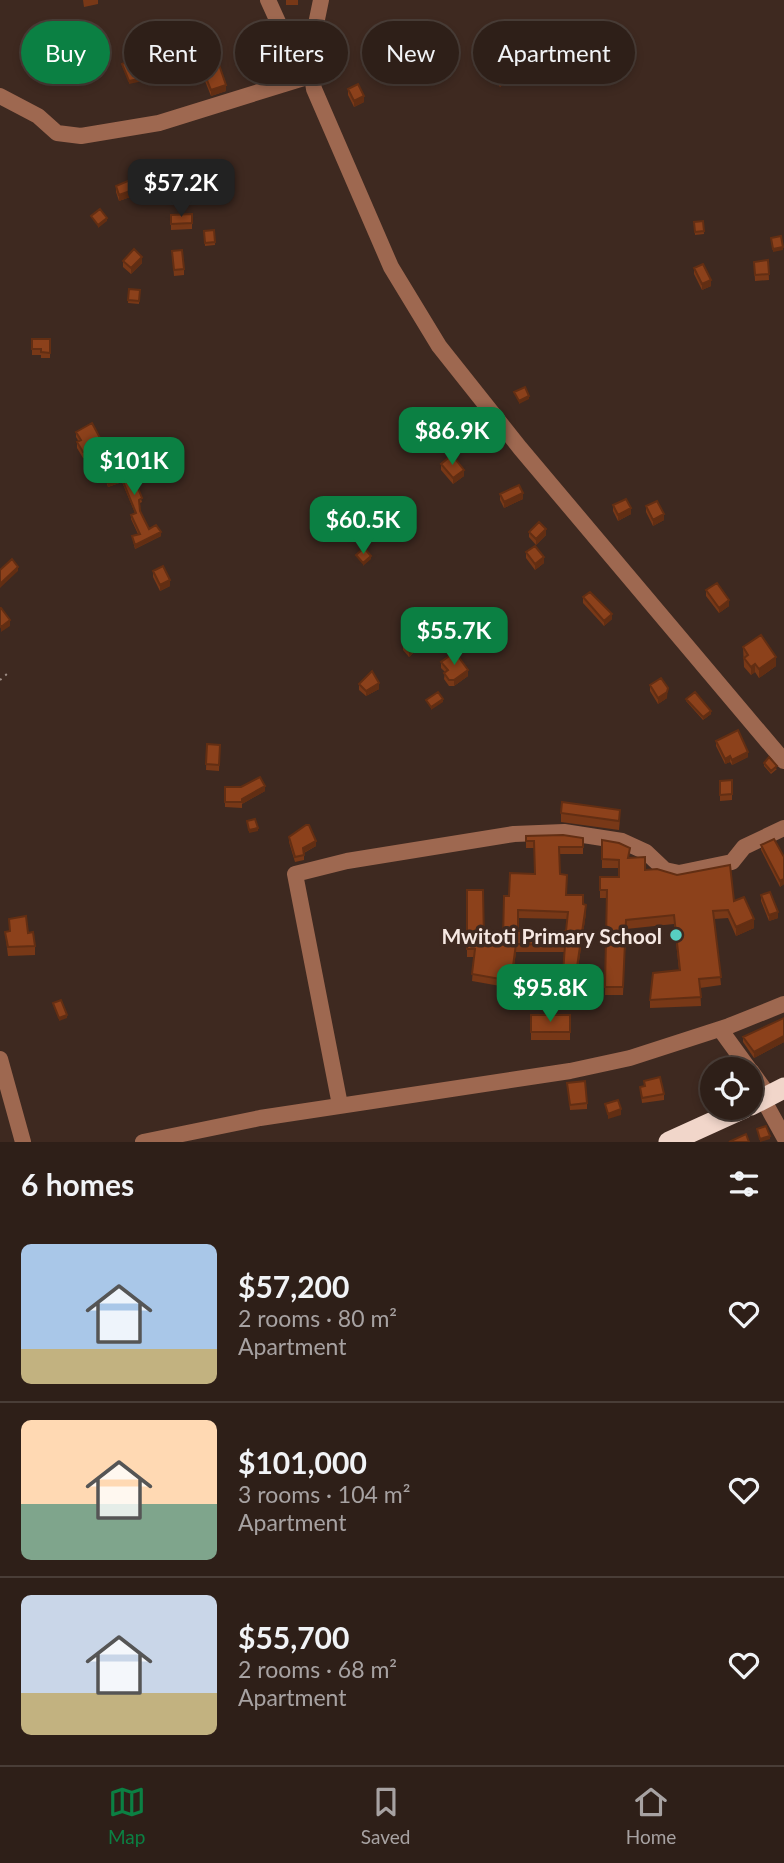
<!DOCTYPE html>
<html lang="en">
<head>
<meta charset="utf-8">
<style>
	:root { --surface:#2e1f18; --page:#3a2c25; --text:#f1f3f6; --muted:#a7a2a2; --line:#493d37; --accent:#0b8043 }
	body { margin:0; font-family:Lato,sans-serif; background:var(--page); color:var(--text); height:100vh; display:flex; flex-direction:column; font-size:26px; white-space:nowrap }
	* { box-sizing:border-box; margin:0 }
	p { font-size:23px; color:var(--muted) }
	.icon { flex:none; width:38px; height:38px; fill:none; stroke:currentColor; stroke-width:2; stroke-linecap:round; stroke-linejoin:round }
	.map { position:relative; height:1142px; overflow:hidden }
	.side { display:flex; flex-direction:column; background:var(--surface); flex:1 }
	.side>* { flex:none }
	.top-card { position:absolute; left:21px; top:21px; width:742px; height:63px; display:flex; gap:14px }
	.tools { position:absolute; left:700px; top:1057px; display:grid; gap:14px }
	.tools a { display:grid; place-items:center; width:63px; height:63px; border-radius:50%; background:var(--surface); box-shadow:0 4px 10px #0003,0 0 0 2px var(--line); font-size:35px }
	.price { position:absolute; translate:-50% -60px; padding:0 16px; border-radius:14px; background:var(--accent); color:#fff; font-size:23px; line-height:46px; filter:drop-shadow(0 2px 4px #0008) }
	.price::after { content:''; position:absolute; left:50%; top:42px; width:21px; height:16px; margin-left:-10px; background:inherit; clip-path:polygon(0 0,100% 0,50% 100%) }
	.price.active { background:#222; color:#fff }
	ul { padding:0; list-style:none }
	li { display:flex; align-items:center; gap:21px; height:175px; padding:0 21px }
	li+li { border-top:2px solid var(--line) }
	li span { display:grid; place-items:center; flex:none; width:196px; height:140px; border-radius:10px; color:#555 }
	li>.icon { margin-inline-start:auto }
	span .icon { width:84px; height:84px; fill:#fffc; stroke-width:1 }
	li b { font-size:30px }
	h2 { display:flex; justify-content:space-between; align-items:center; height:84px; padding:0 21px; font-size:30px }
	.tag { padding:0 24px; border-radius:32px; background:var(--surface); box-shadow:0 4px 10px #0003,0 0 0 2px var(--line); font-size:24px; line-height:63px }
	.tag.active { background:var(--accent); color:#fff }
	.tab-bar { display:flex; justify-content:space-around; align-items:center; height:98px; border-top:2px solid var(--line); background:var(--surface); font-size:19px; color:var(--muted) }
	.tab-bar a { display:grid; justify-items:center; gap:4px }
	.tab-bar .active { color:var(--accent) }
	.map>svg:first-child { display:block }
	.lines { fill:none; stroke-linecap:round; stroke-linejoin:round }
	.path { stroke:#9f8e86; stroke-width:2; stroke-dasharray:2 5; stroke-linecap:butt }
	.minor { stroke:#9e6850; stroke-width:16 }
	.highway { stroke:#f1d6ca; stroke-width:21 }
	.wall { fill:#783817; fill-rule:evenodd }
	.shaded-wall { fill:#622e13 }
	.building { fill:#8c411b; stroke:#622e13; stroke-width:2; fill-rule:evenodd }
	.poi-dot { fill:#57cec1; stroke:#3e2920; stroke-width:2.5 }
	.labels { text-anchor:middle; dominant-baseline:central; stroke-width:7; stroke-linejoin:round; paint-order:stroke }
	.poi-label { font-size:21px; font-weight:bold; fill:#f6e8e2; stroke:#3e2920; text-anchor:end }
</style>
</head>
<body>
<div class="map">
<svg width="784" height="1142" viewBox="0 0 784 1142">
	<rect width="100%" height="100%" fill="#3e2920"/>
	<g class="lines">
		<path class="path" d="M0,680L8,673"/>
		<path class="minor" d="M268,0L293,55L309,58
			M321,0L309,58L314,89L391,267L439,346L520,448L784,761
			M0,96L38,116L57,133L81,136L159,123L310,76
			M720,1029L749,1069
			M0,1059L23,1142
			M751,1071L769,1096
			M763,1099L784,1137
			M340,1105L295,874L347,861L514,834L564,832L622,841L646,852L665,870L679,873L732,862L744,847L784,828
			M143,1142L260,1118L570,1071L630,1058L729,1026L784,1004"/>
		<path class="highway" d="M751,1105L784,1088
			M669,1142L744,1108"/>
	</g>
	<path class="wall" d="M83,0H98V4L84,7Z
		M286,0H298V5H286Z
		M612,48H626V64H612Z
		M526,59L510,71L512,78L500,87L491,73V68Z
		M201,65L226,91L211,96L201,71Z
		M348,89L364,102L354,107L348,95Z
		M116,186L133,196L119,201L116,192Z
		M171,215L192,223V229L171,230Z
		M703,221L704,234L695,235L694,222Z
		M214,230L215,245L205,246L204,231Z
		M172,251L184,269V275L174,276Z
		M768,260L769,280L755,281L754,262Z
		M123,261L142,263L131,274L123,267Z
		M694,268L711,286L702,290L694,274Z
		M129,289L140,290L139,304L128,303Z
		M32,339H50V358H41V355H32Z
		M76,432L108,459L98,464L93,457L83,458L77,448V442H79L76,437Z
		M120,458L135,466H140V482H135L142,502L140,503V511L149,529L161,536L135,549L132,536L138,534L131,519V515L135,513L122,482L108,487L105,478V475L124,469L120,462Z
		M441,464L464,476L453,484L441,470Z
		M500,494L523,499L504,508L500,500Z
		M613,505L631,514L618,521L613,511Z
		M646,506L664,520L653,526L646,512Z
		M529,532L546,535L536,545L529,537Z
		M526,552L544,563L535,570L526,558Z
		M153,571L170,586L160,591L153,577Z
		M706,590L729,606L719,613L706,596Z
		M583,597L612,619L604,626L583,603Z
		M403,644L422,645L409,657L403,650Z
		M743,647L776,666L759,678L755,672L751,675L744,667Z
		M441,662L468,676L454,686H449L444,679L445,672L441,668Z
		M359,684L379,689L366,696L359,690Z
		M650,685L667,698L658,704L650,691Z
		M686,699L711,714L703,720L686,701Z
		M716,741L748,757L732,765L730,762L725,764L716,746Z
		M207,744L220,745L219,771L206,770Z
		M764,763L777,769L771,774L764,766Z
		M732,780V800L720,801V781Z
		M225,787L265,791L242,804V808L225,807Z
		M561,813L620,819L619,830L561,822Z
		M526,836L583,838V854H559L560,874L567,895L583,904L586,913L576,982L564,981L563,998L536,993V988L563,977L565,952H516L511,988L472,981L474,957H467V890L484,940H503L509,896L535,874L534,848H526ZM518,918L567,919L566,931H518Z
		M289,837L316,846L304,853V860L295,862L289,842Z
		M602,840L630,858L645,870L734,901L754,928L736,936L728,918L714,919L721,985L700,988L701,1006L650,1008V1000L679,970L674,924L626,929L623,995H605L607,898H600V877H619V868H602Z
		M761,845L784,857V884L780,887L761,850Z
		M761,895L778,918L769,921L761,901Z
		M9,919L28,933L35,946V955L8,956L5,932L9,931Z
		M531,1015H570V1040H531Z
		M784,1018V1042L754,1058L743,1042V1037Z
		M644,1081L664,1094V1100L642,1103L640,1087L644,1086Z
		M567,1083L587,1103V1109L570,1110Z"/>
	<path class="shaded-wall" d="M526,54V59L508,73V68Z
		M284,68V73L258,81V76Z
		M512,74V78L500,87V82Z
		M143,78V81L129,84V81Z
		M226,85V91L211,96V90Z
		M364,96V102L354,107V101Z
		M133,190V196L119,201V195Z
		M107,218V221L98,228V225Z
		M783,247V250L773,252V249Z
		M142,257V263L131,274V268Z
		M711,280V286L702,290V284Z
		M529,396V399L519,404V401Z
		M108,453V459L98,464V458Z
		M464,470V476L453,484V478Z
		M122,479V482L108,487V483Z
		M523,493V499L504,508V502Z
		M631,508V514L618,521V515Z
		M664,514V520L653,526V520Z
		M546,529V535L536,545V539Z
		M161,532V536L135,549V545Z
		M371,556V559L363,566V563Z
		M544,557V563L535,570V564Z
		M18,567V571L0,588V584Z
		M170,580V586L160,591V585Z
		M729,600V606L719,613V608Z
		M612,614V619L604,626V621Z
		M10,620V626L1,632V627Z
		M422,639V645L409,657V651Z
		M776,657V666L759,678V669Z
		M755,664V672L751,675V667Z
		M468,670V676L454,686V680Z
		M379,683V689L366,696V691Z
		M668,688L667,698L658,704V698Z
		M443,699V702L431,710V707Z
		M711,711V714L703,720V717Z
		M748,752V757L732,765V760Z
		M730,756V762L725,764V759Z
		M265,786V791L242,804V799Z
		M258,828V831L249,833V830Z
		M316,841V846L303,853V848Z
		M784,879V884L780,887V881Z
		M586,905V913L576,982V974Z
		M778,912V918L769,921V915Z
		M754,919V928L736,936V927Z
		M516,944V952L511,988V981Z
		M67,1015V1018L59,1021V1018Z
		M784,1036V1042L754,1058V1052Z
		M621,1109V1115L608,1119V1114Z
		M770,1136V1139L760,1142V1139Z"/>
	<path class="building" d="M520,47L526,54L508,68L512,74L500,82L491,68Z
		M612,48H626V59H612Z
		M276,49L280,52L284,68L258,76L255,59L266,56L265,52Z
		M133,59L143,78L129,81L122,64Z
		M217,59L226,85L211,90L201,65Z
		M358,84L364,96L354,101L348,89Z
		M130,180L133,190L119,195L116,186Z
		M100,209L107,218L98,225L91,216Z
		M192,214V223L171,224V215Z
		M703,221L704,231L695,232L694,222Z
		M214,230L215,242L205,243L204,231Z
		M781,236L783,247L773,249L771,238Z
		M134,249L142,257L131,268L123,261Z
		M182,250L184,269L174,270L172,251Z
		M768,260L769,274L755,275L754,262Z
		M703,264L711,280L702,284L694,268Z
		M129,289L140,290L139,301L128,300Z
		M32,339H50V353L41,352V349H32Z
		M525,387L529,396L519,401L514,392Z
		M92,423L108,453L98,458L93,452H83L77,442L81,440L76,432Z
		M129,454L135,466H140V479L134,478L142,498L139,500L140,511L149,529L156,525L161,532L135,545L132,536L140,534L131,515L136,513L122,479L108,483L105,475L125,468L120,458Z
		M452,455L464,470L453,478L441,464Z
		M519,485L523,493L504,502L500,494Z
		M626,499L631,508L618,515L613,505Z
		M657,501L664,514L653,520L646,506Z
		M539,522L546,529L536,539L529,532Z
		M535,546L544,557L535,564L526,552Z
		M364,548L371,556L363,563L356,555Z
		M12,559L18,567L0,584V570Z
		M163,566L170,580L160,585L153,571Z
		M717,583L729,600L719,608L706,590Z
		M590,592L612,614L604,621L583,597Z
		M0,608H1L10,620L1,627L0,625Z
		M416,633L422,639L409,651L403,644Z
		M761,635L776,657L759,669L755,664L751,667L744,658L748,655L743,647Z
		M455,652L468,670L454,680H449L444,673L448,670L441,662Z
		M372,671L379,683L366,691L359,684Z
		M661,678L668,688L667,692L658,698L650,685Z
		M438,692L443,699L431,707L426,700Z
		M695,692L711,711L703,717L686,699Z
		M738,730L748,752L732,760L730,756L725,759L716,741Z
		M207,744L220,745L219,765L206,764Z
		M769,757L777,766L771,771L764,763Z
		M260,777L265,786L242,799V802H225V787H241Z
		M732,780V794L720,795V781Z
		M562,802L620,810L619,821L561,813Z
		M255,819L258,828L249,830L247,821Z
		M306,825H309L316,841L303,848L304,855L295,857L289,837Z
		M563,835L583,838V847H559L560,874L567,875L566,895H583V904L586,905L576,974L563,973L565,945L516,944L511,981L472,974L475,949H467V890H483L484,940H503L504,896H509L510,873L535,874L534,841H526V836ZM518,910L568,912L566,931H518Z
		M774,839L784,857V879L780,881L761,845Z
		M602,840L619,843L630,848L628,858L645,857V870L657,869L677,875L730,865L734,901L744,897L754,919L736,927L728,910L713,911L721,977L699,979L701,997L650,1000L653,973L680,970L674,915L626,920L623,987H605L607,890H600V877H619V860L602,859Z
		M770,892L778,912L769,915L761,895Z
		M26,916L28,933L33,932L35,946L8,947L5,932L10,931L9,919Z
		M537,973L564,977L563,992L536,988Z
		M61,1000L67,1015L59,1018L53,1003Z
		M531,1015H570V1032H531Z
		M784,1018V1036L754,1052L743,1037Z
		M660,1077L664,1094L642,1098L640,1087L645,1086L644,1081Z
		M585,1081L587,1103L570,1105L567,1083Z
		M618,1100L621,1109L608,1114L605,1104Z
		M766,1126L770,1136L760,1139L757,1129Z
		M746,1134L749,1142H729Z"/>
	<circle class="poi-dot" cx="676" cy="935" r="7"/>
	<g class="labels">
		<g class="poi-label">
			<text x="662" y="935">Mwitoti Primary School</text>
		</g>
	</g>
</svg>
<div class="tools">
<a><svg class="icon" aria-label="locate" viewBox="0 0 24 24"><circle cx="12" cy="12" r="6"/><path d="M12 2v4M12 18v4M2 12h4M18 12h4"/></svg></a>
</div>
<b class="price active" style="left:181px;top:219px">$57.2K</b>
<b class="price" style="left:452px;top:467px">$86.9K</b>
<b class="price" style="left:134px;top:497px">$101K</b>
<b class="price" style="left:363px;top:556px">$60.5K</b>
<b class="price" style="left:454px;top:667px">$55.7K</b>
<b class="price" style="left:550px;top:1024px">$95.8K</b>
<div class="top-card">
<a class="tag active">Buy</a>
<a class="tag">Rent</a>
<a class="tag">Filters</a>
<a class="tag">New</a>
<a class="tag">Apartment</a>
</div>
</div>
<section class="side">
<h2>6 homes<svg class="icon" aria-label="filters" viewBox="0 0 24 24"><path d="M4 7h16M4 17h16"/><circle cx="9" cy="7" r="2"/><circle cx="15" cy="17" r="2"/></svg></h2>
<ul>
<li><span style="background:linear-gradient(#a9c7e8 75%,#c2b280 0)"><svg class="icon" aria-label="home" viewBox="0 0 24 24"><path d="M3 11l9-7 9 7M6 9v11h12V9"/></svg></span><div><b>$57,200</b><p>2 rooms · 80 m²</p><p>Apartment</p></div><svg class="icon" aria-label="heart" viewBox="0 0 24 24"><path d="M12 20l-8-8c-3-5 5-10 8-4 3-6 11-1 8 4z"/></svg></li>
<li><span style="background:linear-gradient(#ffd9b3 60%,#7fa58c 0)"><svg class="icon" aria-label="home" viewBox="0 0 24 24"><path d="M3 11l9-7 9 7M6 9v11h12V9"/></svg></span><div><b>$101,000</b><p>3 rooms · 104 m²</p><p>Apartment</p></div><svg class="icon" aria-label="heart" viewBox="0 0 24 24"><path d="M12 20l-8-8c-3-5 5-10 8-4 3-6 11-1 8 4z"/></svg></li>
<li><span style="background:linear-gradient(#c9d6e8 70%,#c2b280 0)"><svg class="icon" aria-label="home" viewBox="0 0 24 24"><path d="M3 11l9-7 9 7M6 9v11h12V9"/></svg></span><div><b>$55,700</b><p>2 rooms · 68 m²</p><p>Apartment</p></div><svg class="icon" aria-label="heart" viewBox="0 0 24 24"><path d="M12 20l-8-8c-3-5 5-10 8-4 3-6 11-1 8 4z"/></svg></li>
</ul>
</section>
<nav class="tab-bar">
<a class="active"><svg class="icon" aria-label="map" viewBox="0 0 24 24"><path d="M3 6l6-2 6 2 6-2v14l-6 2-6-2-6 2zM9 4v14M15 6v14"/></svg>Map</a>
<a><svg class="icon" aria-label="saved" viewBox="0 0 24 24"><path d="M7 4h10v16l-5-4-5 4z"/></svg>Saved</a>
<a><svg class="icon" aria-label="home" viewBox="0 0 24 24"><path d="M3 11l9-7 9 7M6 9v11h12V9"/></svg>Home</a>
</nav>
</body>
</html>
